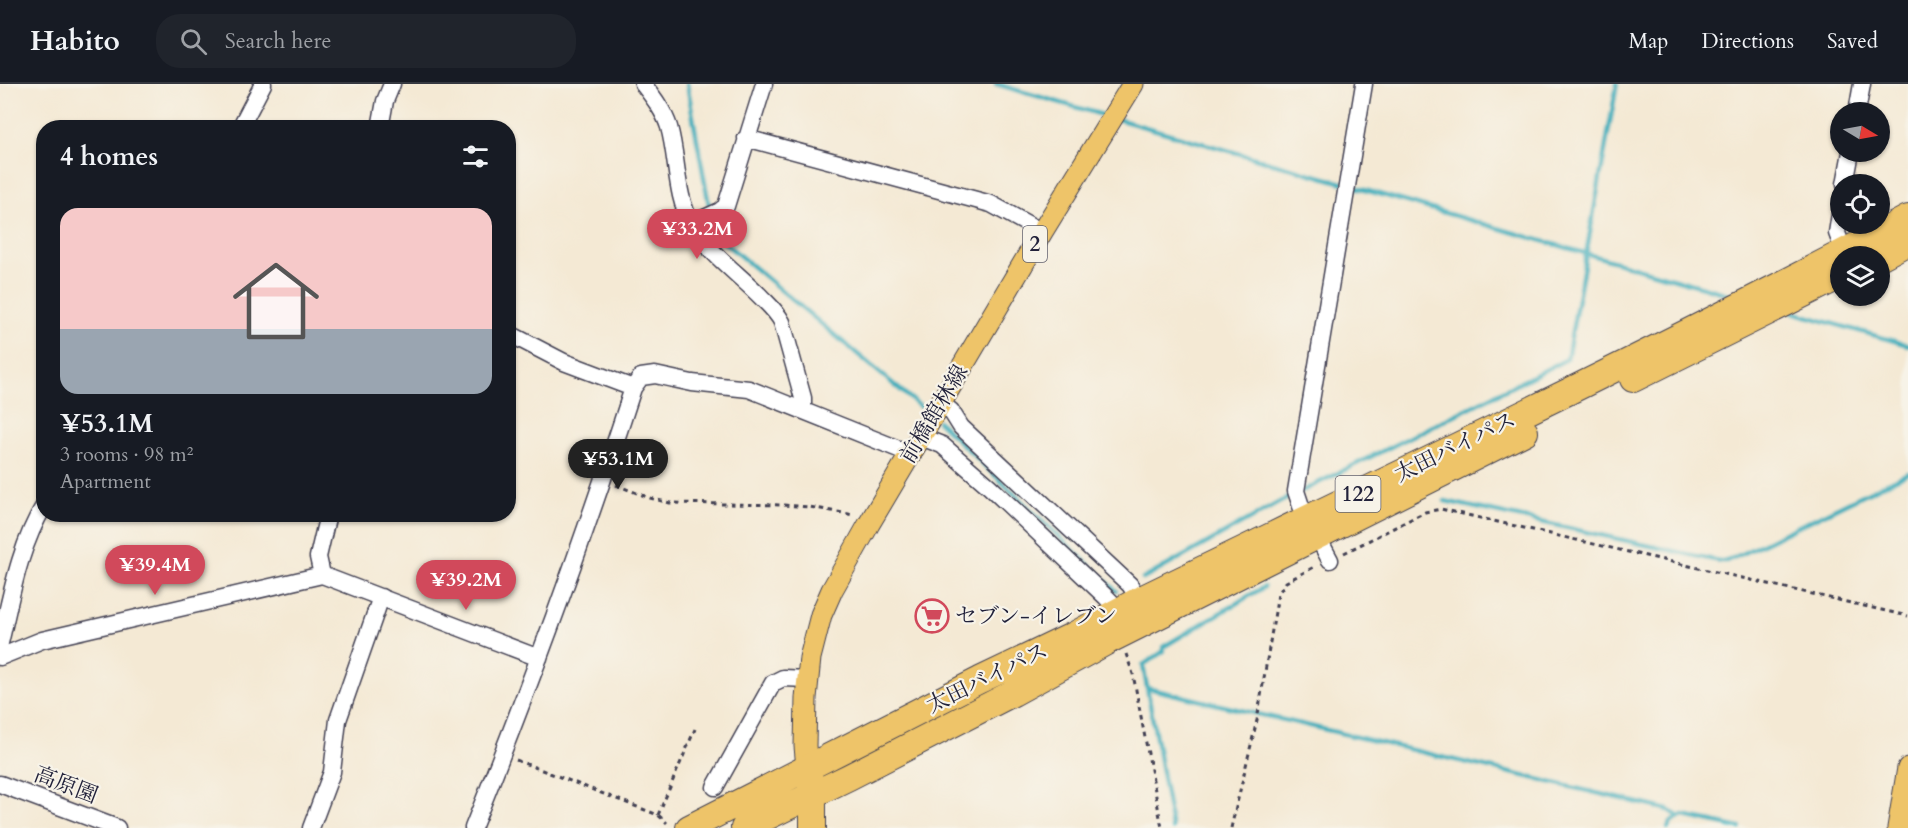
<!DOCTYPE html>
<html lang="en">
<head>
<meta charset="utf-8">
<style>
	:root { --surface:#171b24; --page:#20242c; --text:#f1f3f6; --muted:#9ea1a6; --line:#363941; --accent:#d1495b }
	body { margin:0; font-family:Cardo,"Noto Serif JP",serif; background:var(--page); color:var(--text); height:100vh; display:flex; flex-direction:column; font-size:22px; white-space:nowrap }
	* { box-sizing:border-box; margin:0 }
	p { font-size:20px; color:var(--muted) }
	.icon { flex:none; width:33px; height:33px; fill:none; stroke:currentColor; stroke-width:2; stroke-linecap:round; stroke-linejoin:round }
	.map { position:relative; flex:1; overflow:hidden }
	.side { position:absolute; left:36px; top:36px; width:480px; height:402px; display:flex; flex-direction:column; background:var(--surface); border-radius:24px; box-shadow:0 2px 4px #0004 }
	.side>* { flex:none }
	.needle { width:39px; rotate:100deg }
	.buttons { position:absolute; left:1830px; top:18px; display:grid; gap:12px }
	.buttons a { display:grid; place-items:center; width:60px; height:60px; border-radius:50%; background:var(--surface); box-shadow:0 2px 4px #0004; font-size:30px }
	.price { position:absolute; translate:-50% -51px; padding:0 14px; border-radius:21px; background:var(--accent); color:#fff; font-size:20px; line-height:39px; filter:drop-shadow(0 2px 3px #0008) }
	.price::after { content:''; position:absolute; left:50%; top:36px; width:18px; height:14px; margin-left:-9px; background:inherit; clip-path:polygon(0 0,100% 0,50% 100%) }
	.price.active { background:#222; color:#fff }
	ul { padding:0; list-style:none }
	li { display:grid; align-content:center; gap:12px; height:318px; padding:0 24px }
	li span { display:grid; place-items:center; height:186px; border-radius:18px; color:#555 }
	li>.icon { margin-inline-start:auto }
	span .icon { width:108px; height:108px; fill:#fffc; stroke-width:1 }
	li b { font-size:26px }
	h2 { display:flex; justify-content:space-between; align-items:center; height:72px; padding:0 24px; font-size:26px }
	header { display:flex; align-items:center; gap:36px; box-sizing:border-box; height:84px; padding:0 30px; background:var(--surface); border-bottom:2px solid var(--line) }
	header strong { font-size:28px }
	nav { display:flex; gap:33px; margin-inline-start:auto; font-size:21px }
	.search { width:420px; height:54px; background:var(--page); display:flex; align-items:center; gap:15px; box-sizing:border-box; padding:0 21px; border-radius:24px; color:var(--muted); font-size:22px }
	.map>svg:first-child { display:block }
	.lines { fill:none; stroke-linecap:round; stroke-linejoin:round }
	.stream { stroke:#3faebc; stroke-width:4.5 }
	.minor-casing { stroke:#424052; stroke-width:19 }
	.major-casing { stroke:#424052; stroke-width:23 }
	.highway-casing { stroke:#424052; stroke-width:28 }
	.path { stroke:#424052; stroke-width:3; stroke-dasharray:4.5 4.5; stroke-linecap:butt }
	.minor { stroke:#fff; stroke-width:16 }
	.major { stroke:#eec469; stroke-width:21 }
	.highway { stroke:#eec469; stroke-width:26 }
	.labels { text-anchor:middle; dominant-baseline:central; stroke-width:4.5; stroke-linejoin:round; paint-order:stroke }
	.shield { fill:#f7f3e8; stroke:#62616f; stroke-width:1.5 }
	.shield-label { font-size:21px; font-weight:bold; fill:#22223b }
	.street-label { font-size:22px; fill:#22223b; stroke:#f7f3e8 }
	.poi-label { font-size:22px; fill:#22223b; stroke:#f7f3e8; text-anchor:start }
</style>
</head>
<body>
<header>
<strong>Habito</strong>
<div class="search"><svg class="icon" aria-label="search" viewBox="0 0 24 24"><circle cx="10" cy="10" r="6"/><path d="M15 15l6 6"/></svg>Search here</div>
<nav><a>Map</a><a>Directions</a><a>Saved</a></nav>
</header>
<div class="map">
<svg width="1908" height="744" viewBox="0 0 1908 744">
	<rect width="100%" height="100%" fill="#f7f3e8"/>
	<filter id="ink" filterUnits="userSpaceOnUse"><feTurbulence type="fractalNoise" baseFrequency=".0167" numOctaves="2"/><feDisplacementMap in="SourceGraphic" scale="12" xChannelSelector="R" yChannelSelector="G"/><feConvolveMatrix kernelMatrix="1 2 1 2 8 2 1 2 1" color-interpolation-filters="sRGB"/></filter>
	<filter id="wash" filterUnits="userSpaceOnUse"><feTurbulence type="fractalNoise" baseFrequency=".008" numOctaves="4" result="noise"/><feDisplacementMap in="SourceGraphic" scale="24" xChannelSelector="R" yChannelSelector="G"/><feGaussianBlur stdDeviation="1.35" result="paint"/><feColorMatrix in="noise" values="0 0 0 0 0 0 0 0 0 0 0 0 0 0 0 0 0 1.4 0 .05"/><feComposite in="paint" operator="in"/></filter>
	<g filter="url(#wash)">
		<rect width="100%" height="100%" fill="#f4e9d4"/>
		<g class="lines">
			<path class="stream" d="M687,0L710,127
				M996,0L1106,32
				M1117,35L1343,99
				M1351,102L1738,213
				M711,135L713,142L720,155L929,330
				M1789,227L1908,261
				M938,337L1116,507
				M1445,417L1719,477H1727L1908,389
				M1143,495L1280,418L1567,275L1617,0
				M1147,604L1669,726L1678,732
				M1172,744L1143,581L1164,567L1163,563L1264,503
				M1668,744C1671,736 1676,733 1684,732L1740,744"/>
		</g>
	</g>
	<g filter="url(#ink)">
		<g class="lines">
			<g class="minor-casing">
				<path id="minor" d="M643,0C653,13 664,27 669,43C678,75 675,111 692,141C709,170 739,190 762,214C770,222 777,228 782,238L803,314V326
					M1857,28L1862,0
					M240,44L263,0
					M380,44L385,17L392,0
					M746,54L991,120L1042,148
					M1845,100L1851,68
					M1840,130L1837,149L1844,168
					M691,140L720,127L726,122L764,0
					M508,249L564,278L633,304
					M941,319L951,327L961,343L1130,501L1139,516
					M921,353L942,361L990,403L1106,513L1111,518L1114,529
					M1330,476L1301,422L1296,407L1364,0
					M322,491L318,473L328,430
					M0,559C11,513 19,463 44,422
					M0,573L42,556L322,491L539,574
					M0,700L117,744
					M715,703L773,599L783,594L807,595
					M311,744L332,688L338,636L381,513
					M473,744C531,599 585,453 633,304L641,293L655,291L692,299L749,305L911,370"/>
			</g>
			<g class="major-casing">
				<path id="major" d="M807,684L805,662L806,614L810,574L821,531L832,506L869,440L1042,148L1133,0
					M1898,744L1908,684"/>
			</g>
			<g class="highway-casing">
				<path id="highway" d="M1880,173L1908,158
					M1633,295L1840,192
					M810,696L813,709V744
					M689,744L980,596L1072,552L1139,516C1396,391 1656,269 1908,134
					M744,744L849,693L1013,609L1108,557L1525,348"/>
			</g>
			<path class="path" d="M616,401L650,414L670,419L783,421L810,423L854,431
				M1344,469L1425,428L1441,425L1908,532
				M1126,570L1133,590L1162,744
				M516,676L658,731L667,739
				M658,731L695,645
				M1231,744L1257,636L1278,510L1286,498L1316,482"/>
			<use href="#minor" class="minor"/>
			<use href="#major" class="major"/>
			<use href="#highway" class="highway"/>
		</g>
	</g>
	<defs>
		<g id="supermarket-ring" transform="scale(1.725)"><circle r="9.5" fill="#f7f3e8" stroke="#d1495b" stroke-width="1.5"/><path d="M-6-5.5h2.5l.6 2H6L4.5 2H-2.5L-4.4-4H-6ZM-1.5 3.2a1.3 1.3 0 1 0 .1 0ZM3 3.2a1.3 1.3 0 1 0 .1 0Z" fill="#d1495b"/></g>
	</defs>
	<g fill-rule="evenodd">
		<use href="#supermarket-ring" x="932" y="532"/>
	</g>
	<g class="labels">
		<g class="shield">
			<rect x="1023" y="142" width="24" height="36" rx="4.5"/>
			<rect x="1335.5" y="392" width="45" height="36" rx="4.5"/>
		</g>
		<g class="shield-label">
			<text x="1035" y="160">2</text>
			<text x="1358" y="410">122</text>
		</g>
		<g class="street-label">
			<text transform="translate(934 330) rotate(-59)">前橋館林線</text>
			<text transform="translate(1455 363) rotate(-26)">太田バイパス</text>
			<text transform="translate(987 594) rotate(-26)">太田バイパス</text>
			<text transform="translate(66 701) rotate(21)">高原園</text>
		</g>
		<g class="poi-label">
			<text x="955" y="532">セブン-イレブン</text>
		</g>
	</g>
</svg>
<div class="buttons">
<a><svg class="needle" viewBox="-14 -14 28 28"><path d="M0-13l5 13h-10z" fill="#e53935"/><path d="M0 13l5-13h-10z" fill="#9ea1a6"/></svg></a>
<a><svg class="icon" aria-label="locate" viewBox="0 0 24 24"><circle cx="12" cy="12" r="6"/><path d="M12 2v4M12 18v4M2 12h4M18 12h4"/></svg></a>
<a><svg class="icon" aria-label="layers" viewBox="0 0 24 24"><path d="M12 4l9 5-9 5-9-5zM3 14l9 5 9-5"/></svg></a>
</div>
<b class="price" style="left:697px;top:176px">¥33.2M</b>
<b class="price active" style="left:618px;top:406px">¥53.1M</b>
<b class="price" style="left:155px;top:512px">¥39.4M</b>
<b class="price" style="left:466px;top:527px">¥39.2M</b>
<section class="side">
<h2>4 homes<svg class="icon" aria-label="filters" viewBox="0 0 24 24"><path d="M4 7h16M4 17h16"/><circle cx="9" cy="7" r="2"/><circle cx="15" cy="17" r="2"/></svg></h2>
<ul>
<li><span style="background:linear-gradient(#f6c9c9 65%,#9aa5b1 0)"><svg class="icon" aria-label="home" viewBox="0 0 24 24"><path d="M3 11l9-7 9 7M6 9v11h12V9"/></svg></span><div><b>¥53.1M</b><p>3 rooms · 98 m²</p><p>Apartment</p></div></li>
</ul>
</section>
</div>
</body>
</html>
